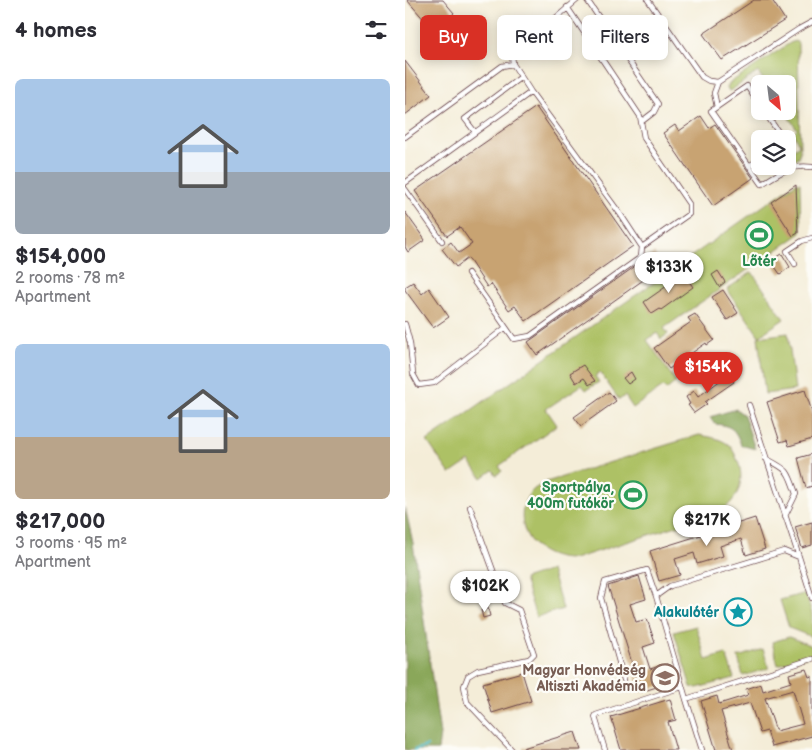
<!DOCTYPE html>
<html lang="en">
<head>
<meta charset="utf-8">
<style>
	:root { --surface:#fff; --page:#f7f7f7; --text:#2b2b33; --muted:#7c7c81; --accent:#d93025 }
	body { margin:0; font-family:"Balsamiq Sans",sans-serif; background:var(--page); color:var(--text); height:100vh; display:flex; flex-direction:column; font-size:19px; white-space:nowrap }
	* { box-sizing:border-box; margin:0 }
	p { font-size:16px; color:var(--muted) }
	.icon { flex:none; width:28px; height:28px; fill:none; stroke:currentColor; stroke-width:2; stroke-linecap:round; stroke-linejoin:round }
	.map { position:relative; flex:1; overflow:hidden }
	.details { display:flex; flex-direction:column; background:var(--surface); width:405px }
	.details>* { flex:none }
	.banner { position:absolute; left:15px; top:15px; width:316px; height:45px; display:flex; gap:10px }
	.needle { width:32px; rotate:152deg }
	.fabs { position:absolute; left:346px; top:75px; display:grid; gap:10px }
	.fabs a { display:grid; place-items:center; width:45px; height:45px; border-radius:8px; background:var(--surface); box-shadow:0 2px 12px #0003; font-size:25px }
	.price { position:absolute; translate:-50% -42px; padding:0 11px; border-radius:18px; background:#fff; color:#222; font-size:16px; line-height:32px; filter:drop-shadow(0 1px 2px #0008) }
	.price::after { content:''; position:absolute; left:50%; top:30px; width:15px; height:11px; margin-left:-8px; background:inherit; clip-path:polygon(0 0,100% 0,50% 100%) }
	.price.current { background:var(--accent); color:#fff }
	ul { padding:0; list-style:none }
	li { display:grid; align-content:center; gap:10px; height:265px; padding:0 15px }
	li span { display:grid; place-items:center; height:155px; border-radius:8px; color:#555 }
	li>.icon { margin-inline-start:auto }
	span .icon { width:90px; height:90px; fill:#fffc; stroke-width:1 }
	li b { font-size:21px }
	h2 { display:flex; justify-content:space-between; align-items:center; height:60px; padding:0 15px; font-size:21px }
	.pill { padding:0 18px; border-radius:8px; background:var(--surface); box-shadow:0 2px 12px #0003; font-size:18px; line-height:45px }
	.pill.current { background:var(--accent); color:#fff }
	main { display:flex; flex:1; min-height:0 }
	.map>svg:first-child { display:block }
	.green { fill:#adc165; stroke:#7c7048 }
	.forest { fill:#8aa75a; stroke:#6a6342 }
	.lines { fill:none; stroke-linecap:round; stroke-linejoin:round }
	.stream { stroke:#4cbac3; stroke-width:2.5 }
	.building { fill:#c8a372; fill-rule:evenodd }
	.lane-casing { stroke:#643e45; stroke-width:6 }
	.lane { stroke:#fff; stroke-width:4.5 }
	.labels { text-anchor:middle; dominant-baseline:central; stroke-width:4.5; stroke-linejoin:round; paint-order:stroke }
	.leisure-label { font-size:14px; font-weight:bold; fill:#27864d; stroke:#fdfcf7 }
	.culture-label { font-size:14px; font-weight:bold; fill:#0d838f; stroke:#fdfcf7; text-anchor:end }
	.education-label { font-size:14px; font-weight:bold; fill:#785e54; stroke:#fdfcf7; text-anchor:end }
</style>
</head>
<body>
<main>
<section class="details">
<h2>4 homes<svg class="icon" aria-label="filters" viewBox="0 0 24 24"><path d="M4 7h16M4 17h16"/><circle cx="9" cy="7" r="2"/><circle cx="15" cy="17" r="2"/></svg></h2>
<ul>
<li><span style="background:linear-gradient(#a9c7e8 60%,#9aa5b1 0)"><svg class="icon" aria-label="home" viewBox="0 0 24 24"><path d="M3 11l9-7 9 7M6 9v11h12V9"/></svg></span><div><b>$154,000</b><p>2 rooms · 78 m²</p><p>Apartment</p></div></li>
<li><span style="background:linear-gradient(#a9c7e8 60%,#b9a48a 0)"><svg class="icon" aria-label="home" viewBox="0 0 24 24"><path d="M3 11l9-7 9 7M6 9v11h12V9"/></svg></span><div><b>$217,000</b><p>3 rooms · 95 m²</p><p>Apartment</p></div></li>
</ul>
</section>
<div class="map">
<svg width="407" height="750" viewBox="0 0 407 750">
	<rect width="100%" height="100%" fill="#fdfcf7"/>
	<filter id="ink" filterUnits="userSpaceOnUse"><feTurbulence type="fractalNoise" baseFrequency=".02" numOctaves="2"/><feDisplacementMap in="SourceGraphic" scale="10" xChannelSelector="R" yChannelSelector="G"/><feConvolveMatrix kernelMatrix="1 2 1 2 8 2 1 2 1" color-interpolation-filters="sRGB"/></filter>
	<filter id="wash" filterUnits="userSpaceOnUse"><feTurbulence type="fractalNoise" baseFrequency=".0096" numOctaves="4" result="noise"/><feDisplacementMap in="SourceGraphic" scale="20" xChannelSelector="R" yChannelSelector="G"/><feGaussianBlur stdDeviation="1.12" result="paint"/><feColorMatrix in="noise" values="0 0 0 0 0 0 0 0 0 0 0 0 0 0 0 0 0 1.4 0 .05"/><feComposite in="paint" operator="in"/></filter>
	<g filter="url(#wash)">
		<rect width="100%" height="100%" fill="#f4edd8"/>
		<path class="green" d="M390,41L393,43L395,152L393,157L383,163V153L394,145L388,133L392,129L379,111H382V84H361L353,72L328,89L324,91L322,87L326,82L385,43Z
			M391,183H395L396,233L259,328L263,334L256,339L252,333L242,340L271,382L261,390L258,387L228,408L220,396L214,400L195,372L190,376L194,382L181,390L177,385L141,409L152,425L94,466L97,471L91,475L88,470L77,478L64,461L45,474L22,441Z
			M347,272L379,319L354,336L322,289Z
			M383,333L390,390L360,394L353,337Z
			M294,435C305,437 315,438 324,445C327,448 330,454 332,459C341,480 334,499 315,512L169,559C159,559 151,558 142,554C119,544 109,514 125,493C129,488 136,485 141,482Z
			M146,570L158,609L131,617L119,579Z
			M398,594L402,597L407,614V637L384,628L375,600Z
			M291,626L301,660L321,654L329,678L292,688L286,687L269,632Z
			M384,637L407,646V655L373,665L367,642Z
			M358,649L364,668L338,676L333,657Z"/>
		<path class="forest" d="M331,409L339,415L350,449L336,445C330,429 327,426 310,424L305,417Z
			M0,507L8,543L35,734L33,750H0Z"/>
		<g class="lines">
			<path class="stream" d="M9,750L22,746"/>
		</g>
		<g id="blocks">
			<path class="building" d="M2,0H38L49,13L47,15L66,37L48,53Z
				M349,0H367L380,20L317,60L298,34Z
				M0,61L26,95L0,115Z
				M131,107L228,246L121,321L110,306L104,310L86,284L82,287L63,258L51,267L37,249L46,242L54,253L67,244L55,227L42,236L10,191Z
				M296,116L304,128L310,124L348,178L308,206L258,133L270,125L274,131Z
				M391,185L393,233L388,236L366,202Z
				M0,212L20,240L3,252L0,247Z
				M249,253L258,266L132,355L123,342Z
				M377,254L385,267L375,274L366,261Z
				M313,271L320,282L314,287L307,275Z
				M279,274L288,287L256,310L255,309L247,314L239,302Z
				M8,282L17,294L24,288L44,317L28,328L0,290V287Z
				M318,290L333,313L322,320L307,297Z
				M290,314L309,340L302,345L301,343L264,369L249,348L286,322L283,318Z
				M178,365L190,381L184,385L179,378L171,383L165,373Z
				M226,372L230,379L223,384L218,378Z
				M324,374L329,382L300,402L302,404L289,413L283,405L285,404L281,397L289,391L293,397Z
				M400,390L407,412V439L384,446L382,440L375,442L362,402Z
				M204,392L211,401L176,426L169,417Z
				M407,454V486L401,488L393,458Z
				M350,518L360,549L341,555L336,539L315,546L318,556L292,564L289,553L270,559L275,575L254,581L245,551Z
				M407,522V545L397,548L390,527Z
				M234,576L241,599L225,604L231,622L242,619L250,643L238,647L245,669L262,664L267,682L236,692L203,586Z
				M83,608L85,616L78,618L76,610Z
				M401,669L404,677L407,676V736L367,747L362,731L355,733L345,703L316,711L328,750H311L296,701L312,696L314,704L343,695L341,689L356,684L358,691L386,682L384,674ZM388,690L398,724L371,731L360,698Z
				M117,672L126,701L87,713L78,683Z
				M265,699L271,720L263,722L271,750H216L206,717Z
				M170,732L176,750H118V748Z"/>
		</g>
	</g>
	<g filter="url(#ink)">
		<use href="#blocks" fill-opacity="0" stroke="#643e45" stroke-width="1"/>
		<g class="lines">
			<g class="lane-casing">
				<path id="lane" d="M182,0L253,104L249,112L236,122
					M243,0L297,77L304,81L313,82
					M162,7L235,116L239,138L284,204V214L237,247
					M355,106L342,86L306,111L357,184C374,173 386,164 407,167
					M312,107L309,93L313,82L394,29L407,22
					M359,111L378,139
					M70,132L60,119L116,77
					M0,137L97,66L108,64
					M344,166L355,159
					M0,183L126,92
					M0,189L37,241
					M390,264L382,251L397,241L407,238
					M63,273L109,339L125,336L236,257L237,247L216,215L126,92L108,64L107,55L172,0
					M0,324L5,343L8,374L14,385L29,383L100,328
					M344,405L394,557
					M360,458C383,470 383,469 391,494L380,516
					M65,507L100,603L114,610L129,654L124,659L73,670L63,676L59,686L62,702L107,750
					M407,598L394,557L379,551L265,586L251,596L281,699L407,659
					M219,680L196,598L200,582L242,570L251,596
					M281,699L297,750
					M200,750L190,717L191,715L277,687"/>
			</g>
			<use href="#lane" class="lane"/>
		</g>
	</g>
	<defs>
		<g id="stadium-ring" transform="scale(1.4375)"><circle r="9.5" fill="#fdfcf7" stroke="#2e9e5b" stroke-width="1.5"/><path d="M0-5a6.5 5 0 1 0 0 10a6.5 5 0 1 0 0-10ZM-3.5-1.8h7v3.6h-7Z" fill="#2e9e5b"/></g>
		<g id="sight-ring" transform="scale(1.4375)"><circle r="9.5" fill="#fdfcf7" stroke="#0f9aa8" stroke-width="1.5"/><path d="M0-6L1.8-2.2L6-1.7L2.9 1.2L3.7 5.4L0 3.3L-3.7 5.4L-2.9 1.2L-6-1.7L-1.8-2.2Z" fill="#0f9aa8"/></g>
		<g id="school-ring" transform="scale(1.4375)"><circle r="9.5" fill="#fdfcf7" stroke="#8d6e63" stroke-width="1.5"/><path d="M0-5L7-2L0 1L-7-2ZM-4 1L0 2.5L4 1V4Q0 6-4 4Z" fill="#8d6e63"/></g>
	</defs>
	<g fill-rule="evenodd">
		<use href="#stadium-ring" x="354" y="235"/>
		<use href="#stadium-ring" x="228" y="495"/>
		<use href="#sight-ring" x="333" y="612"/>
		<use href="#school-ring" x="260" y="678"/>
	</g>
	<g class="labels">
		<g class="leisure-label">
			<text x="354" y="261">Lőtér</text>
			<text x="209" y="487" text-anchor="end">Sportpálya,<tspan x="209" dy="16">400m futókör</tspan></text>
		</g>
		<g class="culture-label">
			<text x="314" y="612">Alakulótér</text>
		</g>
		<g class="education-label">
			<text x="241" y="670">Magyar Honvédség<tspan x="241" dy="16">Altiszti Akadémia</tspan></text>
		</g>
	</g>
</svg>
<div class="fabs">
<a><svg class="needle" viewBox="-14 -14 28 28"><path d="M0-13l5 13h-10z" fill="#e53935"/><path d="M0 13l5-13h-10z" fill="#7c7c81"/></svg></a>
<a><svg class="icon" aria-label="layers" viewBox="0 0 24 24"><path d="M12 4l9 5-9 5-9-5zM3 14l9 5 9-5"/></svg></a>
</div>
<b class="price" style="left:264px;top:294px">$133K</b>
<b class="price current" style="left:303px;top:394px">$154K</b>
<b class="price" style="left:302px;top:547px">$217K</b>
<b class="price" style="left:80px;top:613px">$102K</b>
<div class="banner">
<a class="pill current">Buy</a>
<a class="pill">Rent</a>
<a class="pill">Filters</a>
</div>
</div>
</main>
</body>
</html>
